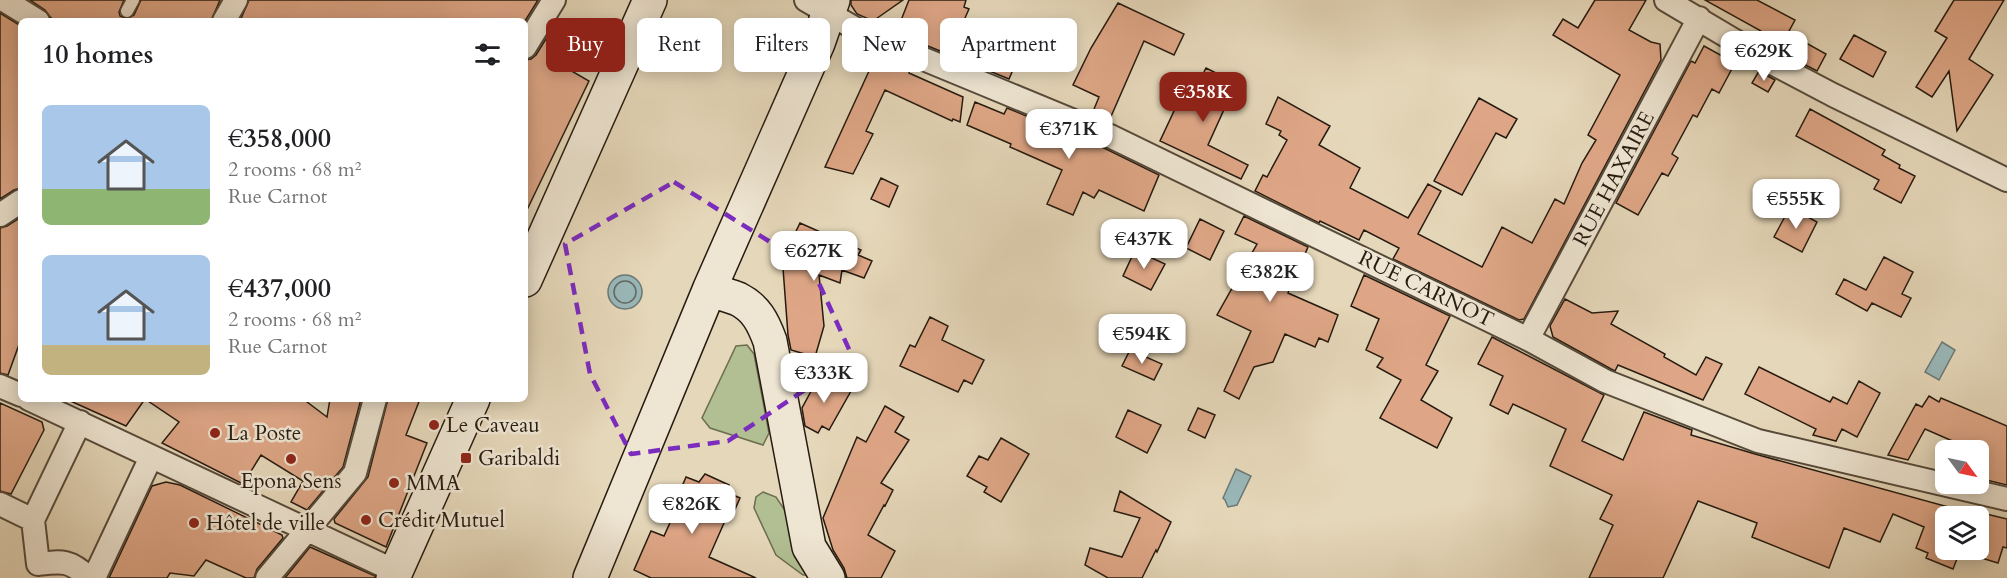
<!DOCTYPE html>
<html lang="en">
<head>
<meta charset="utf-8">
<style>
	:root { --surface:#fff; --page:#f6f6f6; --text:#202124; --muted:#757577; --accent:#8f2418 }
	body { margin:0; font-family:Cardo,serif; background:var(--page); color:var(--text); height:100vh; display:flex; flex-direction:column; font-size:22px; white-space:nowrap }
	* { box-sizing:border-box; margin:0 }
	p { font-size:20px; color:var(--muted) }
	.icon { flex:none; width:33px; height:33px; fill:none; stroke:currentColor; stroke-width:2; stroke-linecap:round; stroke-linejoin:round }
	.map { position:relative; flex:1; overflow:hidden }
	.details { position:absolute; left:18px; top:18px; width:510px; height:384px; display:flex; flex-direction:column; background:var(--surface); border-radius:9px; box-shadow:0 3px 15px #0003 }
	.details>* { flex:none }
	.guide { position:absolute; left:546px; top:18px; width:570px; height:54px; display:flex; gap:12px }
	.needle { width:39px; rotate:123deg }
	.controls { position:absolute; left:1935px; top:440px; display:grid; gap:12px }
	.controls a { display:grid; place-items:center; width:54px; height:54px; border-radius:9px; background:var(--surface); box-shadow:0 3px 15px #0003; font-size:30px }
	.price { position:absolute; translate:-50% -51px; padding:0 14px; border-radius:12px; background:#fff; color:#222; font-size:20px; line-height:39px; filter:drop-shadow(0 2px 3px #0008) }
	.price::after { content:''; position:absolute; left:50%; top:36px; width:18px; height:14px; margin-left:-9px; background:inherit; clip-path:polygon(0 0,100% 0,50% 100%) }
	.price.selected { background:var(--accent); color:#fff }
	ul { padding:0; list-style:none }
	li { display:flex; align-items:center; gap:18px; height:150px; padding:0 24px }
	li span { display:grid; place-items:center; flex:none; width:168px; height:120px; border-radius:9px; color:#555 }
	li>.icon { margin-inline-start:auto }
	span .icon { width:72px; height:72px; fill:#fffc; stroke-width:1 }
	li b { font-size:26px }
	h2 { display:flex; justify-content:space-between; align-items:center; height:72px; padding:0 24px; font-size:26px }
	.pill { padding:0 21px; border-radius:9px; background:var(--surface); box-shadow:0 3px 15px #0003; font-size:21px; line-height:54px }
	.pill.selected { background:var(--accent); color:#fff }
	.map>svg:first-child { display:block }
	.green { fill:#b1bf92; stroke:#6c6d51; stroke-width:1.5 }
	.water { fill:#99b7b8; stroke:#6b7975; stroke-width:1.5 }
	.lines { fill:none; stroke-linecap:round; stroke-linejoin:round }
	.shore { stroke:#606964; stroke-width:1.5 }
	.building { fill:#dea686; stroke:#261b10; stroke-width:1.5 }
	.lane-casing { stroke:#564a3a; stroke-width:15 }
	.street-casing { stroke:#564a3a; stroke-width:26 }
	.secondary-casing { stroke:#261b10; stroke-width:36 }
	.lane { stroke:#eee5d2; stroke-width:12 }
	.street { stroke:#eee5d2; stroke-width:22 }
	.secondary { stroke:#eee5d2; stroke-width:33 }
	.marked { fill:none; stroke:#7b2cbf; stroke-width:4.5; stroke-dasharray:12 8; stroke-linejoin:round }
	.poi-dot { fill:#8f2418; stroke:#eee5d2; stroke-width:2 }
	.labels { text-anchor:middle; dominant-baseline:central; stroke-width:5; stroke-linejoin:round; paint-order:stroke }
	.street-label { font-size:21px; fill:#261b10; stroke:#eee5d2 }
	.poi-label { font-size:21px; fill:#261b10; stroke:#eee5d2; text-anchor:start }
</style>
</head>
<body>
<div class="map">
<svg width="2007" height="578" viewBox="0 0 2007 578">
	<rect width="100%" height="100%" fill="#e5d7b9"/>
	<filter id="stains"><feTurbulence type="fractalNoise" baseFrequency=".00333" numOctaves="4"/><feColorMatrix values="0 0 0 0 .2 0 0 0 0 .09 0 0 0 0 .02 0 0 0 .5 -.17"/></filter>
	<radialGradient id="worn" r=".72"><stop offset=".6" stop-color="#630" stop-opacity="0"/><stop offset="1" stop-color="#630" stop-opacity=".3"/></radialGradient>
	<path class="green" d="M747,345L754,354L769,433L763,445L710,428L702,418L736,346Z
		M763,492L776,497L788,515L806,575H803L776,555L754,508L756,497Z"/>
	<path class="water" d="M608 292a17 17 0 1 1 34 0a17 17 0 1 1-34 0Z
		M1942,342L1955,350L1939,380L1925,372Z
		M1236,469L1251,476L1237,505L1228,507L1225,500L1223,498Z"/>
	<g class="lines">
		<path class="shore" d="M614 292a11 11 0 1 1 22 0a11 11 0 1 1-22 0Z"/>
	</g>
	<path class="building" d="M30,0H124L119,12L120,16L127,19L134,15L141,0H220L211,21H56L51,18L45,10Z
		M249,0H538L525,21H240Z
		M851,0H903L873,21L857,14L851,5Z
		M909,0H966L964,7L969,9L965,18L972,21L967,62L896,33Z
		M1595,0H1646L1629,30L1651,42L1660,44L1661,60L1524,319L1519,320L1393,259L1399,248L1364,230L1359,240L1320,221L1319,223L1255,191L1263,175L1267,177L1287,140L1279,135L1281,131L1266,124L1278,97L1330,126L1319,145L1360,168L1350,188L1408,218L1428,184L1441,191L1418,234L1482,267L1502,227L1532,243L1555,199L1564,204L1582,163L1596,140L1588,135L1620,75L1553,35L1563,19L1578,28Z
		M1705,0H1757L1795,20L1788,33L1826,54L1817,71L1771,47L1774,43L1759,34L1761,31Z
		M1954,0H2004L1969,59L1993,75L1957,131L1949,71L1932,97L1916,87L1947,38L1935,31Z
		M1118,3L1184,34L1174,55L1144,41L1109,121L1092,114L1099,97L1073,85L1091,48Z
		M0,13L21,26V188L14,190L0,199Z
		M1001,33L1025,42L1009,79L987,70Z
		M549,34L560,41L555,50L561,54L556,62L589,81L525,214V60L531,59L536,55Z
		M1854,35L1886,52L1873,77L1840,59Z
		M1704,46L1735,63L1719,93L1712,89L1697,117L1693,115L1672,154L1678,158L1668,176L1662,173L1638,215L1616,203L1691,61L1695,63Z
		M875,58L885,62L886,58L911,68L909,73L963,97L960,122L953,119L952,121L885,90L866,131L873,134L853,174L825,167Z
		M1206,68L1236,83L1208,145L1248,165L1241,179L1160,141L1182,94L1191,98Z
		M1759,71L1775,80L1768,92L1752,83Z
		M1479,98L1517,119L1506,138L1496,133L1462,195L1434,181Z
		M975,102L1004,114L1007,108L1104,148L1159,175L1144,211L1099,190L1094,198L1083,192L1073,215L1047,204L1062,170L1010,147L1011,144L967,125Z
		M1810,109L1885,150L1882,155L1900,165L1899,168L1915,176L1901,203L1874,189L1879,180L1796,136Z
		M881,178L898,186L889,207L871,199Z
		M1790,207L1817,222L1802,252L1774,237Z
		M1244,216L1308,247L1288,293L1338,315L1328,342L1319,338L1315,347L1285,334L1273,362L1254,367L1239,399L1224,391L1251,331L1217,315L1257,244L1235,234Z
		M21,217V339L8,375L0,373V228L7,226Z
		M1200,219L1224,231L1210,260L1186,248Z
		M800,223L861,250L858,255L872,261L864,278L842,270L840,283L819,275L824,326L815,357L791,350L788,335L783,268L787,250Z
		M1135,250L1165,264L1151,290L1123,276Z
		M1884,257L1913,272L1902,294L1911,298L1901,317L1872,303L1867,311L1836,294L1844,279L1866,290Z
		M1364,275L1450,316L1426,365L1438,371L1421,400L1452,418L1437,448L1380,418L1401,380L1377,367L1383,358L1366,350L1379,319L1351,306Z
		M1565,299L1592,313L1618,311L1611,324L1665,354L1664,357L1696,375L1706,357L1722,364L1703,400L1618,365L1615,371L1611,369L1553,337L1550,326Z
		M930,317L948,326L942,340L984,360L972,384L964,380L958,392L900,366L910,345L915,347Z
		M1492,337L1604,395L1582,441L1623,460L1644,412L1692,430L1691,435L1755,454L1952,508L1949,516H1946V526L1939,543L1946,545V549L1960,551L1953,569L1926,558L1928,553L1916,548L1924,527L1893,514L1880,542L1844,528L1829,568L1752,537L1757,523L1698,501L1663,578H1589L1613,525L1600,519L1612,495L1550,466L1566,429L1513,404L1508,414L1490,405L1503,376L1478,364Z
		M1130,350L1162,364L1154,380L1122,366Z
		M1759,367L1830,402L1833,397L1847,404L1859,381L1880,393L1857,437L1842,429L1836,441L1813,435L1816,429L1745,394Z
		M821,373L851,391L829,430L822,426L818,433L805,426L802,408Z
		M1929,396L1939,402L1941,398L2007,426V485L1978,478V450H1973L1925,429L1908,460L1888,455L1916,404L1922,407Z
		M66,399H145L126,426Z
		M145,399H303L327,417L330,399H361L343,467L307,510L291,502L303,481L261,455L243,484L162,443L179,422Z
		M388,399H420L406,435L427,443L386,547L335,523L334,519L368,477Z
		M0,403L42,422L44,430L11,494L0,491Z
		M885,406L904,417L895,432L909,440L881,483L893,490L885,506L884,505L868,535L895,551L881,578H847L844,568L833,550L823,518L857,437L866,442Z
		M1198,408L1215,415L1205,438L1188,430Z
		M1128,410L1161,425L1147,453L1116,437Z
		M1001,438L1029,454L1001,502L984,492L987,487L967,476L979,456L988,460Z
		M705,474L729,485L726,492L740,498L732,516L728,514L709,557L756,578H651L634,570L651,531L664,536L682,496H678L686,477L699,482Z
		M166,482L180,485L282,535L283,538L257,569L254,578H246L206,560L194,576L170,573L167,578H109L152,486Z
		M1120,491L1171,522L1157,552L1156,550L1142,578H1108L1085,565L1090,548L1122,557L1140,518L1114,511Z
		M1978,512L2007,519V548L2003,547L1998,563L1978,557Z
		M310,547L375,576V578H285Z"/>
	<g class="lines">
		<g class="lane-casing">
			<path id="lane" d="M127,11L133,0"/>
		</g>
		<g class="street-casing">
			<path id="street" d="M4,0L38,21
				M806,0L868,36L1110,136L1528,339L1605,381L1758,441L2007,499
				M1666,0L1774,64L1833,95L2007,180
				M224,21L236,0
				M525,47L554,0
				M0,215L21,201
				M1528,339L1699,18
				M0,386L21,395
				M29,399L397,572
				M0,504L33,520
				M38,564L33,520L80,422
				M38,564C63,561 70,560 89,578
				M94,578L151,457
				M267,578L355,473L375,399"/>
		</g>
		<g class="secondary-casing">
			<path id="secondary" d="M525,280L650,0
				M710,288C719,294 728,295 738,299C756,308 763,322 770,341L809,547L828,578
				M393,578L473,399
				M590,578L710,288L818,43L833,0"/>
		</g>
		<use href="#lane" class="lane"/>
		<use href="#street" class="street"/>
		<use href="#secondary" class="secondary"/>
	</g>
	<path class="marked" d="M674,182L812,268L853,358L728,441L631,454L590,374L565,244Z"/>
	<g class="poi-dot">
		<circle cx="434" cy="425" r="6"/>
		<circle cx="215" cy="433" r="6"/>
		<rect x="460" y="452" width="12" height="12" rx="3"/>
		<circle cx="291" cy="459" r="6"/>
		<circle cx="394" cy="483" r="6"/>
		<circle cx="366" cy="520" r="6"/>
		<circle cx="194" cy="523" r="6"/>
	</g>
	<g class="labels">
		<g class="street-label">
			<text transform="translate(1614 179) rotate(-62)">RUE HAXAIRE</text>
			<text transform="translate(1426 289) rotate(26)">RUE CARNOT</text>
		</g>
		<g class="poi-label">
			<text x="446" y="425">Le Caveau</text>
			<text x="227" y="433">La Poste</text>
			<text x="478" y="458">Garibaldi</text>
			<text x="291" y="481" text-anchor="middle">Epona Sens</text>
			<text x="406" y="483">MMA</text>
			<text x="378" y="520">Crédit Mutuel</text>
			<text x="206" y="523">Hôtel de ville</text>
		</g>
	</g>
	<rect width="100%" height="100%" filter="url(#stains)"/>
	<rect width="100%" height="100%" fill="url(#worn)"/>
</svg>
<div class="controls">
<a><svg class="needle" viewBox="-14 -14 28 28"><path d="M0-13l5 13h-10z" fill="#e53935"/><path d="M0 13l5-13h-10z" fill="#757577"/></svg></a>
<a><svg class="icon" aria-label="layers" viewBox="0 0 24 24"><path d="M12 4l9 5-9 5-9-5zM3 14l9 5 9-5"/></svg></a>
</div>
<b class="price" style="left:1764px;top:82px">€629K</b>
<b class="price selected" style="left:1203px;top:123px">€358K</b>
<b class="price" style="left:1069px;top:160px">€371K</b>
<b class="price" style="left:1796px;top:230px">€555K</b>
<b class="price" style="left:1144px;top:270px">€437K</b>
<b class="price" style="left:814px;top:282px">€627K</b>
<b class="price" style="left:1270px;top:303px">€382K</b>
<b class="price" style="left:1142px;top:365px">€594K</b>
<b class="price" style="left:824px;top:404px">€333K</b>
<b class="price" style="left:692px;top:535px">€826K</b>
<div class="guide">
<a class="pill selected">Buy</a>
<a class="pill">Rent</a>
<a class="pill">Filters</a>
<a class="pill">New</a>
<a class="pill">Apartment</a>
</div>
<section class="details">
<h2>10 homes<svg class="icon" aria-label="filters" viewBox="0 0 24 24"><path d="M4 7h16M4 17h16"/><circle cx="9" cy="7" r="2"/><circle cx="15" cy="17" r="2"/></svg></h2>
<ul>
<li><span style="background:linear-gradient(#a9c7e8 70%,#8fb573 0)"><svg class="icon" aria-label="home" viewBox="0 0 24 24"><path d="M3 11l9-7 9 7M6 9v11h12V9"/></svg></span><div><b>€358,000</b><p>2 rooms · 68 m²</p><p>Rue Carnot</p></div></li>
<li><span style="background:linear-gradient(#a9c7e8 75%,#c2b280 0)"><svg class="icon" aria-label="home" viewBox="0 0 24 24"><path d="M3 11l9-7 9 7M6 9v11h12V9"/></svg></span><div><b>€437,000</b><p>2 rooms · 68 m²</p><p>Rue Carnot</p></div></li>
</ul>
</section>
</div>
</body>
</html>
